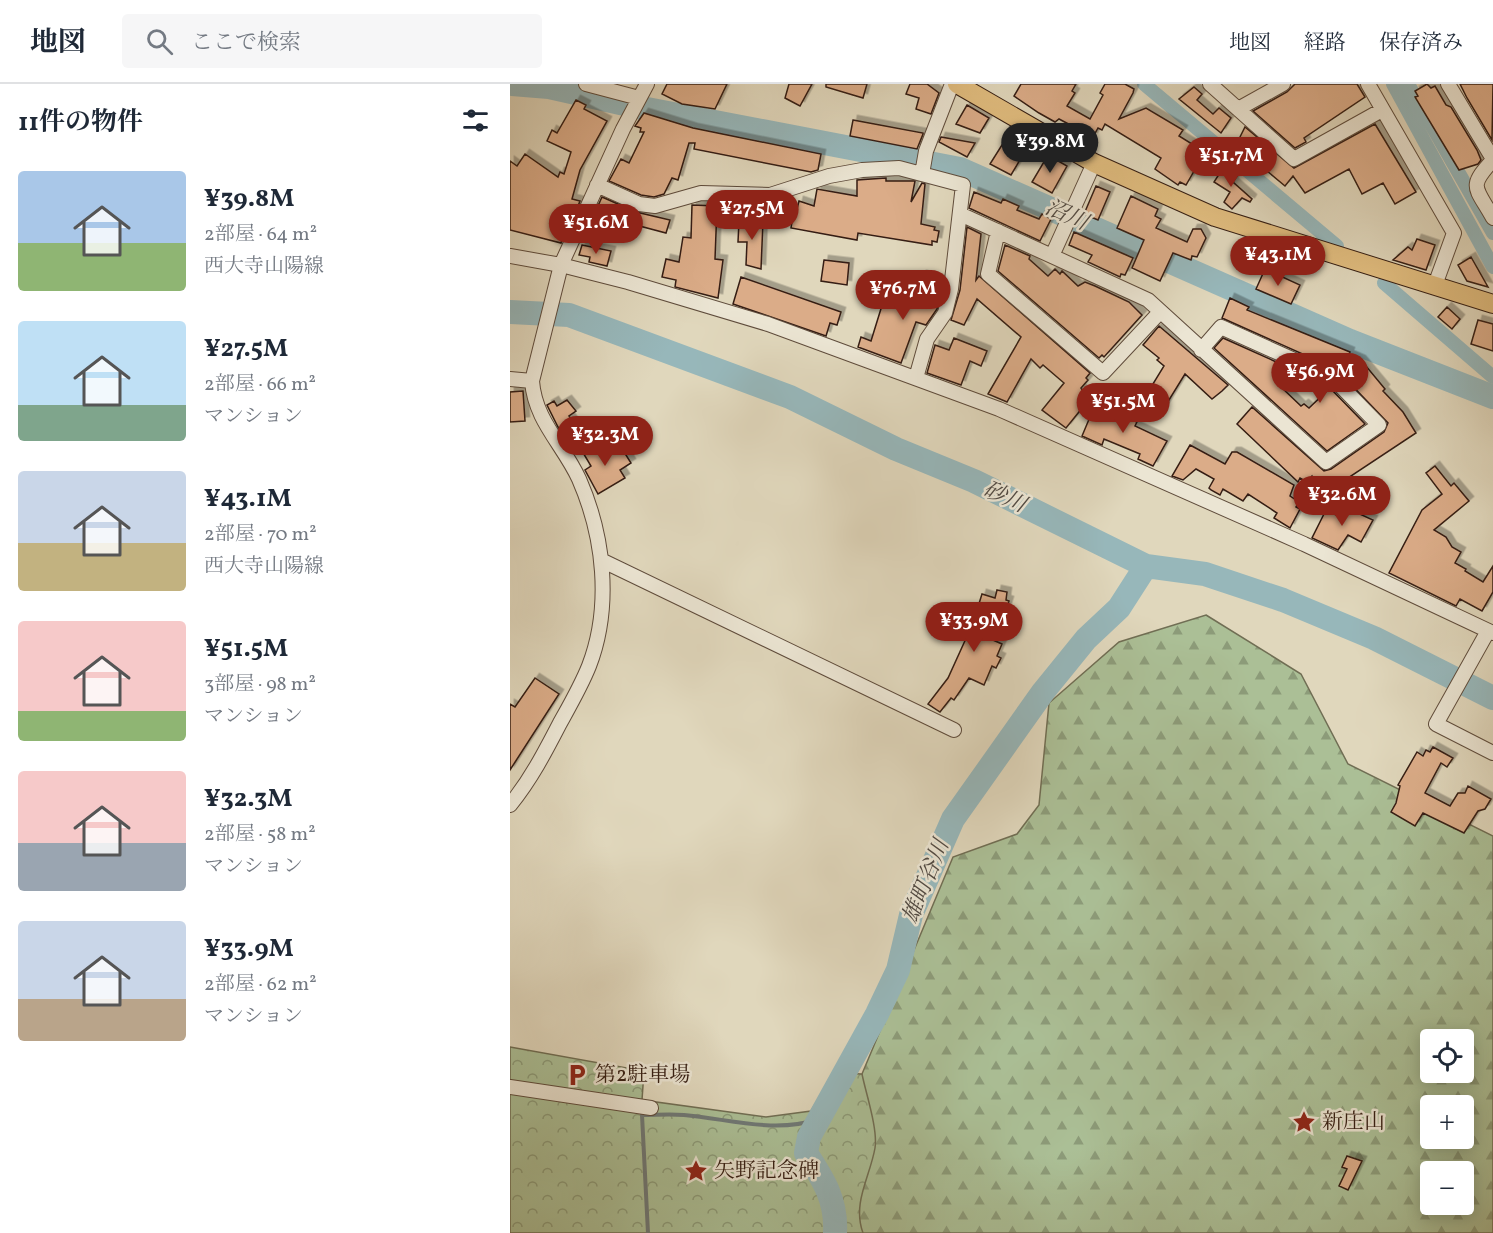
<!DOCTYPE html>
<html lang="ja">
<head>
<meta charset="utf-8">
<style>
	:root { --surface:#fff; --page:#f6f6f7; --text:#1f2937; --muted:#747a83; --line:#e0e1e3; --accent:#8f2418 }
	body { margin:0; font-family:Vollkorn,"Noto Serif JP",serif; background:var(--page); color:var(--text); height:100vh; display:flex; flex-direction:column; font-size:22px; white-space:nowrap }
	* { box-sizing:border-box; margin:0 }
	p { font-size:20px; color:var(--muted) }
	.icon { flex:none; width:33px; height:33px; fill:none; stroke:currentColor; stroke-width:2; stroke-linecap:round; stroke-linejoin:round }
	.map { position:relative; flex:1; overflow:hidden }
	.sheet { display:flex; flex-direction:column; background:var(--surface); width:510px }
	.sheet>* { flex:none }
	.buttons { position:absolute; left:910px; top:945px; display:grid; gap:12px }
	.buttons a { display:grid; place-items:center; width:54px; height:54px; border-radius:6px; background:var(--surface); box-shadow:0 3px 15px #0003; font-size:30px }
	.price { position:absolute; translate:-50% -51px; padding:0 14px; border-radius:21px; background:var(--accent); color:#fff; font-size:20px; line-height:39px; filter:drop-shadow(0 2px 3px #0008) }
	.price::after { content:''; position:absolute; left:50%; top:36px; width:18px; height:14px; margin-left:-9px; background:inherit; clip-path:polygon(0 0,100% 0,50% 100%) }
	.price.active { background:#222; color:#fff }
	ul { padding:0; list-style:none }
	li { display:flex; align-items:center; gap:18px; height:150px; padding:0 18px }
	li span { display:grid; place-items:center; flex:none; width:168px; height:120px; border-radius:6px; color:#555 }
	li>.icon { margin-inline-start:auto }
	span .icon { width:72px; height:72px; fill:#fffc; stroke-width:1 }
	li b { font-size:26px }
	h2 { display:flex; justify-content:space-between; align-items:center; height:72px; padding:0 18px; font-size:26px }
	header { display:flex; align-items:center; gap:36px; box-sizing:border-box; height:84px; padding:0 30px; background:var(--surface); border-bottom:2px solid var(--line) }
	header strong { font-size:28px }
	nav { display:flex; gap:33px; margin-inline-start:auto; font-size:21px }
	.search { width:420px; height:54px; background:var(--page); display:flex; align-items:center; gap:15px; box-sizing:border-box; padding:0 21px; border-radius:6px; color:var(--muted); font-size:22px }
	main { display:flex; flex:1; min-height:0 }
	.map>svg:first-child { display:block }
	.forest { fill:url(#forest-firs); stroke:#706e54; stroke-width:1.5; fill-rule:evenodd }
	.park { fill:url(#park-crowns); stroke:#706e54; stroke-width:1.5 }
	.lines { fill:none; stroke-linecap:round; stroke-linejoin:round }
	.stream { stroke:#6f7977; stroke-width:4 }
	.canal { stroke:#97b7ba; stroke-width:14 }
	.river { stroke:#97b7ba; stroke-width:24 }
	.building { fill:#dbac88; stroke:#341d12; stroke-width:1.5; filter:url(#shadow) }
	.minor-casing { stroke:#5f4c3c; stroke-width:16 }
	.major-casing { stroke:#341d12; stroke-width:20 }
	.minor { stroke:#ebe5d3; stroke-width:14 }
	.major { stroke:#e0bc7e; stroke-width:18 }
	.labels { text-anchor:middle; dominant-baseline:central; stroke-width:5; stroke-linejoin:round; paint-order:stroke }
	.poi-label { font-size:21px; fill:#341d12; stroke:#ebe5d3; text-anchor:start }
	.water-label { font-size:22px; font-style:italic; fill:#524b44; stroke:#ebe5d3 }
</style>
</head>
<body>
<header>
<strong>地図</strong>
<div class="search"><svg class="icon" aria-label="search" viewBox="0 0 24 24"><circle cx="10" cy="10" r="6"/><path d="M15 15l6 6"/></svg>ここで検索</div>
<nav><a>地図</a><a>経路</a><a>保存済み</a></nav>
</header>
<main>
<section class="sheet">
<h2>11件の物件<svg class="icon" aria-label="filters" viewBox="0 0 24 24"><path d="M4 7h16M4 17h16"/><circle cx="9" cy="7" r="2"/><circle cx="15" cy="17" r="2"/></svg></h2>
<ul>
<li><span style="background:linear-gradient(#a9c7e8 60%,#8fb573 0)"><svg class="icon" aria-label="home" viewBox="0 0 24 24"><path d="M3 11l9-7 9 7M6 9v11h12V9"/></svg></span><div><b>¥39.8M</b><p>2部屋 · 64 m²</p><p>西大寺山陽線</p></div></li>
<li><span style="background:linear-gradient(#bfe0f5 70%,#7fa58c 0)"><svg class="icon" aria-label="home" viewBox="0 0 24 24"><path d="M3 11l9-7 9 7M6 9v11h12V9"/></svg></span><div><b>¥27.5M</b><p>2部屋 · 66 m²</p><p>マンション</p></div></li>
<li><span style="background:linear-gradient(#c9d6e8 60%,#c2b280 0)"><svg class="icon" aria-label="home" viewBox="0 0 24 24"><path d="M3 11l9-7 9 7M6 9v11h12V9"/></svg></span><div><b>¥43.1M</b><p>2部屋 · 70 m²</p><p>西大寺山陽線</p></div></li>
<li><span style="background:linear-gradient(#f6c9c9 75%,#8fb573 0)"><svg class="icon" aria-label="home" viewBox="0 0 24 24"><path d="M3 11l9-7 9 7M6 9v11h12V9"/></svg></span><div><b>¥51.5M</b><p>3部屋 · 98 m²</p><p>マンション</p></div></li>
<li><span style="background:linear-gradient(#f6c9c9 60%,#9aa5b1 0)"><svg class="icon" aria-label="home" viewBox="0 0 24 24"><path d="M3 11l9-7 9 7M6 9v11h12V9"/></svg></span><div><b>¥32.3M</b><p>2部屋 · 58 m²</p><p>マンション</p></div></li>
<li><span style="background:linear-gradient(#c9d6e8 65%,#b9a48a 0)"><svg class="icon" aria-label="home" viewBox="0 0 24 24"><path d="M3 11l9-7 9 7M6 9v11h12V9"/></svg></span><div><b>¥33.9M</b><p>2部屋 · 62 m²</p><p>マンション</p></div></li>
</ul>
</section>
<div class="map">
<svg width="983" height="1149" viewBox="0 0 983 1149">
	<defs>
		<pattern id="forest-firs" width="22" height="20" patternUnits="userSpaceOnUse" patternTransform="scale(1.5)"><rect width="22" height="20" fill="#abbf96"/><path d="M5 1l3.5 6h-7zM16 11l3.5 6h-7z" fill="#8c9b79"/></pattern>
		<pattern id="park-crowns" width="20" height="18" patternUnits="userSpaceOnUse" patternTransform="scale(1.5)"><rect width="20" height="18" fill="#abbf96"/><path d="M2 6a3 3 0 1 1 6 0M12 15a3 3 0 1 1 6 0" fill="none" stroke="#8c9b79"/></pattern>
		<filter id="shadow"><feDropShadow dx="4.5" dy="-4.5" stdDeviation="0" flood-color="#0004"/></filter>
	</defs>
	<rect width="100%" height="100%" fill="#e0d7bc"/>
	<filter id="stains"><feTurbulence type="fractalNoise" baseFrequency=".00333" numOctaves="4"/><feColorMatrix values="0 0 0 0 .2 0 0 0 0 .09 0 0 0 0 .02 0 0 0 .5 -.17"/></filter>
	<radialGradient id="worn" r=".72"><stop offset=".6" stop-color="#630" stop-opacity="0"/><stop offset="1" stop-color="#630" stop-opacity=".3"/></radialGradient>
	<path class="forest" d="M696,531L791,590L838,680L983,752V1149H330V1029L352,990L443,773L507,750L529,721L539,619L609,558ZM921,956H954V988H921ZM921,1022H954V1054H921ZM921,1088H954V1120H921Z"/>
	<path class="park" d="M0,963L134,987L132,1016L256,1033L301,1027L324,989L352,990C356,1010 368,1045 365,1064C360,1093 342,1119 353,1149H0Z"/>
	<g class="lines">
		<path class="stream" d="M138,1149L132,1031C146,1031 160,1030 174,1031C220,1035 264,1050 309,1035"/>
		<path class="canal" d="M634,0L827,162
			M883,0L983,183
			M898,0L983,149
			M874,199L983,293"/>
		<path class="river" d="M2,0L39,3L137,25L450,85L840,257L983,313
			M0,228L59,231L280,313L386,365L464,397L636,482L695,490L773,516L864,554L983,614
			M325,1149C327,1116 313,1095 296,1069L299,1053L367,930L388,886L401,831L443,735L533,608L576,555L609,524L636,482"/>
	</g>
	<path class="building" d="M157,0H217L205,25L172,20L152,10Z
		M279,0H302L290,22L275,14Z
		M316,0H357L353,14L316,3Z
		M400,0H417L429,9L421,30L406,25L409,14L396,10Z
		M511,0H566L562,7L565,9L557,22L580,35L593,11L590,9L595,0H615L624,5L623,9L609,35L636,24L673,46L669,52L695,68L676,101L670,98L668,101L645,85L651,74L595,40L592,46L588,44L583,53L549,35L545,38L529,29L504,12Z
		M785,0H847L855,13L794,54L796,58L785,64L743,27L777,8Z
		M917,0L921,4L925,2L936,21L941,23L967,66L971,76L968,80L949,86L905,13L908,12L905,7Z
		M950,0H983L982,56L957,14Z
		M684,3L692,10L687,16L703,30L709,24L721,34L711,49L669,15Z
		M66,16L76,21L74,25L97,37L70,86L62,115L70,117L64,132L59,131L51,159L0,146V77L7,82L15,70L48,93L50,88L54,90L61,68L37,57L42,46L47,49Z
		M457,21L479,34L470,49L446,40Z
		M134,29L183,44L311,70L308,86L301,88L184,65L185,59H179L168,96L162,94L154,110L144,113L131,111L99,97L111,75L119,79L134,48H130L131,44L125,42Z
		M343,36L413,49V50L407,65L340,52Z
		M865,40L906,108L885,120L873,99L852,110L839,85L795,109L783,92L775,102L726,61L735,43L784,84Z
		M431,53L465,59L457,73L429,58Z
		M497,53L517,64L501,91L480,80Z
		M538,71L557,82L542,109L522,98Z
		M713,84L727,92L723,98L742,115L740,118L732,114L722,125L714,118L720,108L704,98Z
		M376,94V97H405L401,118L412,99L415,100L411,140L425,143L424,146L429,147L427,158L422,157V161L348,149L347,156L281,144L284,125H287L289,117L304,122L307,105L347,112V96Z
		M586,102L600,108L588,136L574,130Z
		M464,108L491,119L493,115L509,122L507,126L529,135L532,130L541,135L530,157L459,124Z
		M621,112L648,125L645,132L651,135L646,144L677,158L683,145H691L696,154L687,173L682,172L681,176L663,169L650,197L622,184L634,156L607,144Z
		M92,113L126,128L160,136L156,149L122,140L96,127L91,137L83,133Z
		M182,121L207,122L205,175L213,176L208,214L165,203L166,196L152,193L156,175L169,178L173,153L181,154Z
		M229,137H253L251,185L236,181L237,158H228Z
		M457,143L471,150L466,196L469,192L580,289L576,294L578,296L571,304L575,310L570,315L577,318L556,344L532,326L554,299L533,281L530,284L521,275L497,318L478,310L511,253L467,215L454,241L441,236L450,206Z
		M564,148L623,174L615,191L611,190L610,193L578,178L582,171L559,161Z
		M907,155L925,161L916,186L883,176L898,163L902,166Z
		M72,161L101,167L97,182L79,178L80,173L69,171Z
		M495,161L520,172L519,175L538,192L545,185L550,190L552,187L568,202L575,198L585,202L619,218L632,231L594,273L592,271L589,274L488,187Z
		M961,173L978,203L957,197L948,181Z
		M314,176L339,179L337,201L311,197Z
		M755,185L790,201L781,220L746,205Z
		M412,191L433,197L432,203L427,225L416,241L406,238L391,279L348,263L351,253L361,257L374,215L403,222Z
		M231,193L331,228L327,241L320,239L316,252L223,220Z
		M720,214L739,223L737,226L840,268L839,271L851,276L875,305L873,307L893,328L906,349L820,406L808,402L802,392L797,398L790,394L788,398L727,340L742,323L814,387L821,385L874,348L878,339L826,285L712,234Z
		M937,223L950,235L942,245L928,233Z
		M968,236L983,240V267L961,260Z
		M649,242L718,301L712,307L702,315L675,290L651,329L638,319L643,312L638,308L654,282L647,276L649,274L633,261Z
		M444,254L477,267L471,282L460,277L451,301L417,289L425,261L439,266Z
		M713,254L773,281L779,292L770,302L791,322L794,320L799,324L820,304L855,340L817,367L704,264Z
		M13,307L15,337L0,338V308Z
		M57,316L66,327L59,332L75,355L64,364L48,343L37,321L44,317L47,322Z
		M585,321L627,338L625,342L657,357L643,382L628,375L630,370L594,355L592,361L572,352Z
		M84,360L90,372L111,363L121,379L110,386L115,394L88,410L75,386L81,382L72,367Z
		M680,361L715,380L722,368H727L784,401L780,412L789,418L786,423L790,425L780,444L764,434L767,429L738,410L733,417L713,405L710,411L701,406L699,404L704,395L686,385L673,396L662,392Z
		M925,382L941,402L944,399L959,417L924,446L936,453L942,463L951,468L945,479L956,485L955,487L973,498L983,482V508L972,527L950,515L946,522L879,489L912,426L932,410L916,389Z
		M830,421L863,436L851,458L838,451L828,466L802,454L816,426L826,431Z
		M487,506L497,508L496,516L499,517L496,526L485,524L476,553L492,560L487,572L491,574L486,584L482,582L474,601L459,594L444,616L441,614L430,628L418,620L438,594L463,539L472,510L485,514Z
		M25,594L49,610L0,686V620L5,623Z
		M923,663L943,674L937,683L931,679L915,709L940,722L948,709H955L958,702L981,715L975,725L968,727L954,749L913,729L905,742L881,728L886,719L890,702L888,701L907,668L913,672L916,666L920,668Z
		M837,1072L852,1077L838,1106L829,1102L837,1085L832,1083Z"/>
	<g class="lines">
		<g class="minor-casing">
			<path id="minor" d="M76,0L129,14
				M700,0L784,75L872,26
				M858,0L944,149L925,201
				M938,0L983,75
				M728,25L773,0
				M983,76C957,104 966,103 983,134
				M412,90L416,67L442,0
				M87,101L129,120L145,122L191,109L260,111L319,92L352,86L389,84L453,101L441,205L435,229L417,255L406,294
				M450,130L638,216L816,378L869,341L822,293L711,243L691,266
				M488,147L478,190L593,289L650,228
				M0,172L51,181L118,198L258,240L489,325L794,460L983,549
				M542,172L584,79
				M0,295L22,297
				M93,477L444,646
				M978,547L926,640L983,669
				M0,721C21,695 35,668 50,639C60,621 71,602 79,582C102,522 94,452 69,395C53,360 25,337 22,297L51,181L113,45L137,0
				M0,1003L141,1024"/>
		</g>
		<g class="major-casing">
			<path id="major" d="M447,0L584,79L705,133L983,220"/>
		</g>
		<use href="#minor" class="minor"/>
		<use href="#major" class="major"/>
	</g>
	<defs>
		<g id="parking-bare" transform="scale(1.8)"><path d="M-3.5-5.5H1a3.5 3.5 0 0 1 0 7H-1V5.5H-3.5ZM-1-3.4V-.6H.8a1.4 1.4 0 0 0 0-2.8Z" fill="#8f2418" stroke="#ebe5d3" stroke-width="2.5" paint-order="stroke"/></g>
		<g id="sight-bare" transform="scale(1.8)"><path d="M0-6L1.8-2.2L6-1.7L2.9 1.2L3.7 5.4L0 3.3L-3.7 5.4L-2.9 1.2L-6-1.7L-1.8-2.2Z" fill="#8f2418" stroke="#ebe5d3" stroke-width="2.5" paint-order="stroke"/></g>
	</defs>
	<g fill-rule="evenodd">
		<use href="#parking-bare" x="67" y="991"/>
		<use href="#sight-bare" x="794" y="1038"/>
		<use href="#sight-bare" x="186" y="1087"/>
	</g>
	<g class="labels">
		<g class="poi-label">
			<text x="85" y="991">第2駐車場</text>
			<text x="812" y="1038">新庄山</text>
			<text x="204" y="1087">矢野記念碑</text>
		</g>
		<g class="water-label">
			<text transform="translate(556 132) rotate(24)">沼川</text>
			<text transform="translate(494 414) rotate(25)">砂川</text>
			<text transform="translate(417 798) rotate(-68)">雄町谷川</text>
		</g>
	</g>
	<rect width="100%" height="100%" filter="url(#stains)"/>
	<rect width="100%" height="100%" fill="url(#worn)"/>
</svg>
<div class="buttons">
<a><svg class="icon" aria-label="locate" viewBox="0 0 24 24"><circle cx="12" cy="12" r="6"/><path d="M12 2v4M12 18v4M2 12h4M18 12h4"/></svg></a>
<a>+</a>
<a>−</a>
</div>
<b class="price active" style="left:540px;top:90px">¥39.8M</b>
<b class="price" style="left:721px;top:104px">¥51.7M</b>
<b class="price" style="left:242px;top:157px">¥27.5M</b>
<b class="price" style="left:86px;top:171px">¥51.6M</b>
<b class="price" style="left:768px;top:203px">¥43.1M</b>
<b class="price" style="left:393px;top:237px">¥76.7M</b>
<b class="price" style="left:810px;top:320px">¥56.9M</b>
<b class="price" style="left:613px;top:350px">¥51.5M</b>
<b class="price" style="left:95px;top:383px">¥32.3M</b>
<b class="price" style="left:832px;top:443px">¥32.6M</b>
<b class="price" style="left:464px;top:569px">¥33.9M</b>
</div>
</main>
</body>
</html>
